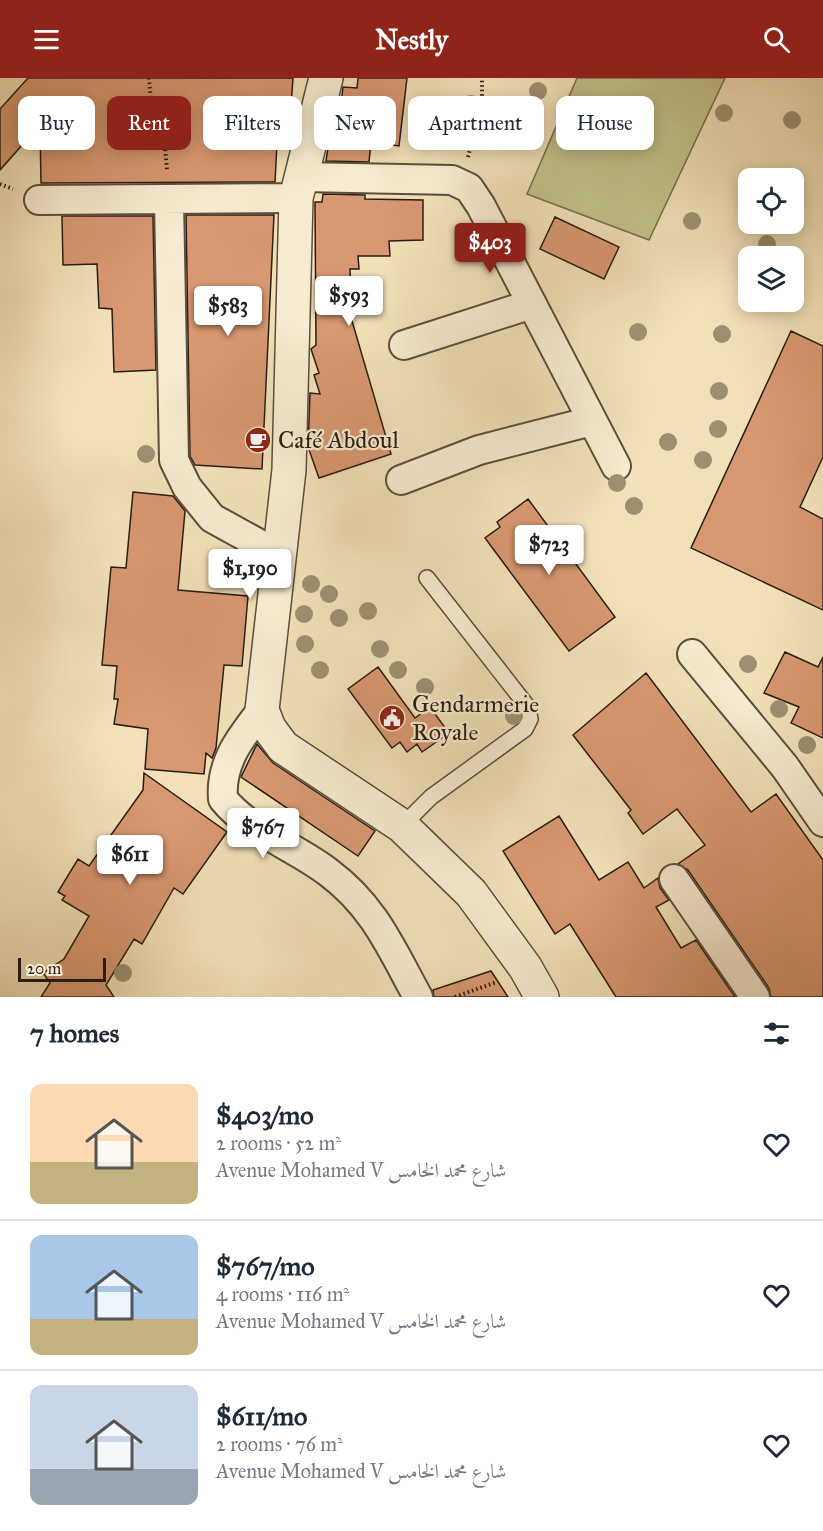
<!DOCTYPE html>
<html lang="en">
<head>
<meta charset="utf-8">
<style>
	:root { --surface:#fff; --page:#f6f6f7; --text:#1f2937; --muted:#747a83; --line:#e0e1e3; --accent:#8f2418 }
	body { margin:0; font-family:"IM FELL Great Primer",Amiri,serif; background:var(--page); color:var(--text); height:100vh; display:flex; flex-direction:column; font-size:22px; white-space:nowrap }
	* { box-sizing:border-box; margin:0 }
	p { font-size:20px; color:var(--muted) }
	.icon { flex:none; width:33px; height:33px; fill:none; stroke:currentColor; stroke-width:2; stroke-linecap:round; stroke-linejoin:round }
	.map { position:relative; height:919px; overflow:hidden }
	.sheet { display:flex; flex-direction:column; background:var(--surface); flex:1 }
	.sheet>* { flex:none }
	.guide { position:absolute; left:18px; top:18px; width:788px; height:54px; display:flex; gap:12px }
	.fabs { position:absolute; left:738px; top:90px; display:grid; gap:12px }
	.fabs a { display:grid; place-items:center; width:66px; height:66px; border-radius:12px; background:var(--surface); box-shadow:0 3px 15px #0003; font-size:30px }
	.scale { position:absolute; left:18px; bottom:15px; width:88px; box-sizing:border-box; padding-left:6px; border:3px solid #291d14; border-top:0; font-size:16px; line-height:21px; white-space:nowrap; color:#291d14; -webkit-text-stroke:4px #f7ecd1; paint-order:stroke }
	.price { position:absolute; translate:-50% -51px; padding:0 14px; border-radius:6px; background:#fff; color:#222; font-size:20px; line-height:39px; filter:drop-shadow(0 2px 3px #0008) }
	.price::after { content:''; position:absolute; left:50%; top:36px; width:18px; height:14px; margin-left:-9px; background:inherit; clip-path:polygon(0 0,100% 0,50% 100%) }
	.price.on { background:var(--accent); color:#fff }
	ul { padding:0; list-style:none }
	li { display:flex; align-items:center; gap:18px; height:150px; padding:0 30px }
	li+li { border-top:2px solid var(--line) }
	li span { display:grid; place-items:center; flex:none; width:168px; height:120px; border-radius:12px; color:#555 }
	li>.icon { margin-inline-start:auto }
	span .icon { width:72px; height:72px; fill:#fffc; stroke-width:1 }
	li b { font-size:26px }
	h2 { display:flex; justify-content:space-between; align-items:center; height:72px; padding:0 30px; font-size:26px }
	.chip { padding:0 21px; border-radius:12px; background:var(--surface); box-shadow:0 3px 15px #0003; font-size:21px; line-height:54px }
	.chip.on { background:var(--accent); color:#fff }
	header { display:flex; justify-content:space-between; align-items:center; height:78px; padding:0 30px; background:var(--accent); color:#fff; font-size:27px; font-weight:700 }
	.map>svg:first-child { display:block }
	.green { fill:#c2c189; stroke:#766f4e; stroke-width:1.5 }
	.building { fill:#d89871; stroke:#291d14; stroke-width:1.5 }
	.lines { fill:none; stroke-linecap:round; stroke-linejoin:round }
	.service-casing { stroke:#5b4e3d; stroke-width:18 }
	.minor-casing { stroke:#5b4e3d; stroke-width:32 }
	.tertiary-casing { stroke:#5b4e3d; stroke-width:36 }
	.path { stroke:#291d14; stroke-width:4; stroke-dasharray:1.5 3; stroke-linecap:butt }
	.service { stroke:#f7ecd1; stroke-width:15 }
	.minor { stroke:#f7ecd1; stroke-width:28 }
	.tertiary { stroke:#f7ecd1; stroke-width:33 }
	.tree { fill:#9d9071 }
	.labels { text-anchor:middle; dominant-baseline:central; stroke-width:4.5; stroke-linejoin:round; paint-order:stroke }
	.poi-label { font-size:24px; fill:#291d14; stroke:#f7ecd1; text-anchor:start }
</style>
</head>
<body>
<header><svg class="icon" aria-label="menu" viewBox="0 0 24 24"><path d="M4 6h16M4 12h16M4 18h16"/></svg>Nestly<svg class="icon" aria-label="search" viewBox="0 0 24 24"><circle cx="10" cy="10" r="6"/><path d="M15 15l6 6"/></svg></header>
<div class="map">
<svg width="823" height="919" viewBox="0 0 823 919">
	<rect width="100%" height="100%" fill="#f2e1b8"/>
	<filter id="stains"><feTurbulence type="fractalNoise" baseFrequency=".00333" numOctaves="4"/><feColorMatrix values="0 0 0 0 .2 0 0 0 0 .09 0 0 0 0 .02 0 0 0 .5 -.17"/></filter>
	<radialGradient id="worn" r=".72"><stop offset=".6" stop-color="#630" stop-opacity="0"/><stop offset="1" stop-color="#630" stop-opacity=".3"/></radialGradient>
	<path class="green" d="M577,0H725L649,162L527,116Z"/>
	<path class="building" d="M28,0H293L291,27H279L275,104L41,105L40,47L0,92V31Z
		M358,0H407L399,68L371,64L369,84L326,83L328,70H332L334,55H338L343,9L357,10Z
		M323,116L365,117V121L423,122V162L389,163L390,178H358L359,191H350L352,243L391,376L319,400L308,369L310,315L320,316L314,297L319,295L311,271L316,267L315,124H322Z
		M186,137H274L262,391L195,387L190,378Z
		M62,138H153L156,292L114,294L112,231L99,230L97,186L63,187Z
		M555,139L619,169L604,201L540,171Z
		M791,253L823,268V379L800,429L823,441V532L691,470Z
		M133,414L173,418L185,433L178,512L248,518L242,588L224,587L216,670L212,680L206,675L204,696L145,691L148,651L114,646L118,621H114L117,588L102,587L111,489L126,490Z
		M528,421L615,539L569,573L485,460L500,449L497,444Z
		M785,574L818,589L823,579V660L791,645L799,629L764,615Z
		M378,589L415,640L430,629L449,655L422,674L417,666L407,674L400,664L392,670L348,611Z
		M646,595L751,734L776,716L823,782V919H771L769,910L688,792L678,786L705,767L677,731L643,756L628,735L631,732L573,657Z
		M257,666L273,685L375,753L358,778L241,699Z
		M144,695L227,754L183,816L174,810L142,866L134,861L106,907L114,919H41L50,905L43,895L64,881L89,838L62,822L65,818L58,814L78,781L89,788L143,712Z
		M559,738L599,802L628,784L644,810L658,800L660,810L669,822L656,829L681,870L696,862L735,919H616L570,846L555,856L503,773Z
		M491,893L508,919H434L433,912Z"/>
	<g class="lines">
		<g class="service-casing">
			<path id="service" d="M402,748L431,719L525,651L530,641L527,628L427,500"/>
		</g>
		<g class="minor-casing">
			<path id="minor" d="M302,99L452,102L469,110L481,128L616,388
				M39,122L296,120
				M169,122L174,382L187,409L212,440L281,478
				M404,267L532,226
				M401,402L479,372L592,343
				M692,576L785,689L823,744
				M262,632C240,660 220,685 223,721C250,754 294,768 328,794C374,828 391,870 418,919
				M674,801L755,919"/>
		</g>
		<g class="tertiary-casing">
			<path id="tertiary" d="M326,0L296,120L289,392L262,632L269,650L283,669L402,748L471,815L525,889L542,919"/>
		</g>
		<path class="path" d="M149,0L151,24L161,25L167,92
			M468,79L482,23V0
			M0,106L13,111
			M455,919L497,904"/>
		<use href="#service" class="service"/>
		<use href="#minor" class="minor"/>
		<use href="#tertiary" class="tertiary"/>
	</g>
	<g class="tree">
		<circle cx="538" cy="13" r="9"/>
		<circle cx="471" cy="26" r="9"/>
		<circle cx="449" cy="30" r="9"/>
		<circle cx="724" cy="35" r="9"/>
		<circle cx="792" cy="42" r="9"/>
		<circle cx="692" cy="143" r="9"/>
		<circle cx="767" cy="166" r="9"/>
		<circle cx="638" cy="254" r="9"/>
		<circle cx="722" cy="256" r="9"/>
		<circle cx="719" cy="313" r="9"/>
		<circle cx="718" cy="351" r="9"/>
		<circle cx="668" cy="364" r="9"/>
		<circle cx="146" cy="376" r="9"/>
		<circle cx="703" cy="382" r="9"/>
		<circle cx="617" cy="405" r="9"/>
		<circle cx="634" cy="428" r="9"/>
		<circle cx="311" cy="506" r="9"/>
		<circle cx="329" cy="516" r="9"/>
		<circle cx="368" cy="533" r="9"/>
		<circle cx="304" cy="536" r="9"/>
		<circle cx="339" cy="540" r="9"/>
		<circle cx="305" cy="566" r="9"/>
		<circle cx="380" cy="571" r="9"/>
		<circle cx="748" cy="586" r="9"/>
		<circle cx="320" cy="592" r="9"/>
		<circle cx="398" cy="592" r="9"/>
		<circle cx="425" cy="609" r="9"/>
		<circle cx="779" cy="631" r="9"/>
		<circle cx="514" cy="638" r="9"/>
		<circle cx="807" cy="667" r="9"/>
		<circle cx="123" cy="895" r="9"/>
	</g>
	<defs>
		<g id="cafe-disc" transform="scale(1.35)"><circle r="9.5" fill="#8f2418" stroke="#f7ecd1"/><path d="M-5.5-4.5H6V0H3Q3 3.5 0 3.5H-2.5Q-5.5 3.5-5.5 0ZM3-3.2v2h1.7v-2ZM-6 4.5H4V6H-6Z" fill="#fff"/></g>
		<g id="civic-disc" transform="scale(1.35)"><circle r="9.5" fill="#8f2418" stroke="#f7ecd1"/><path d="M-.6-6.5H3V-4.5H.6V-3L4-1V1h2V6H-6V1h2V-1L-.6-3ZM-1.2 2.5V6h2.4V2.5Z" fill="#fff"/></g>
	</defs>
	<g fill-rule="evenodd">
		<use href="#cafe-disc" x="258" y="362"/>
		<use href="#civic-disc" x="392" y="640"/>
	</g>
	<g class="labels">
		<g class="poi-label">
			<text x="278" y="362">Café Abdoul</text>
			<text x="412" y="626">Gendarmerie<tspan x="412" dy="28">Royale</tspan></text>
		</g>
	</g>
	<rect width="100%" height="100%" filter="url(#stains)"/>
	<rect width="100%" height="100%" fill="url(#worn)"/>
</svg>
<div class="fabs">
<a><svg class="icon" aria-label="locate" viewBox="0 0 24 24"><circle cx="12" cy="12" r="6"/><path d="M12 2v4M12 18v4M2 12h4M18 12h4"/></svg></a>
<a><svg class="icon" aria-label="layers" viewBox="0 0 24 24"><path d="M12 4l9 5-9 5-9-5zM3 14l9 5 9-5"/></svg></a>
</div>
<div class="scale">20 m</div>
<b class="price on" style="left:490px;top:196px">$403</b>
<b class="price" style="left:349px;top:249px">$593</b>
<b class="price" style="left:228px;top:259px">$583</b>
<b class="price" style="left:549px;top:498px">$723</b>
<b class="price" style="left:250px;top:522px">$1,190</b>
<b class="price" style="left:263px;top:781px">$767</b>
<b class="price" style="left:130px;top:808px">$611</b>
<div class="guide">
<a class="chip">Buy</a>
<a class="chip on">Rent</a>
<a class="chip">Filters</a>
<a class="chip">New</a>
<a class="chip">Apartment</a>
<a class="chip">House</a>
</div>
</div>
<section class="sheet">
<h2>7 homes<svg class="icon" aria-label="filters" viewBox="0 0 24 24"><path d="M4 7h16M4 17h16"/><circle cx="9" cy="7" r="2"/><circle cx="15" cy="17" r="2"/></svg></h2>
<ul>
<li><span style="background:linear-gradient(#ffd9b3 65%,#c2b280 0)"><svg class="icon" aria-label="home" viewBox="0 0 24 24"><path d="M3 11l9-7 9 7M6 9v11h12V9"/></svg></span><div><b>$403/mo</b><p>2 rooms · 52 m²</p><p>Avenue Mohamed V شارع محمد الخامس</p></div><svg class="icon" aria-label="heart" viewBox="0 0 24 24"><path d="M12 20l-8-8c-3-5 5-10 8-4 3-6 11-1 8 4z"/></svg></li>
<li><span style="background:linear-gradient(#a9c7e8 70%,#c2b280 0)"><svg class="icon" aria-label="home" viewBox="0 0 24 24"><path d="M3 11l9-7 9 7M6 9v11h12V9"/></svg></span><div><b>$767/mo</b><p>4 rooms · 116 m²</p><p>Avenue Mohamed V شارع محمد الخامس</p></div><svg class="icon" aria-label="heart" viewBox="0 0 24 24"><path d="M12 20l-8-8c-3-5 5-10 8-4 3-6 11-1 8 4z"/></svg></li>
<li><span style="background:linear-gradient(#c9d6e8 70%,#9aa5b1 0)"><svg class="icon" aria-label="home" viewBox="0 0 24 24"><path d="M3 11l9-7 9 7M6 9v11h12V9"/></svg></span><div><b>$611/mo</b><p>2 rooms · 76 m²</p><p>Avenue Mohamed V شارع محمد الخامس</p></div><svg class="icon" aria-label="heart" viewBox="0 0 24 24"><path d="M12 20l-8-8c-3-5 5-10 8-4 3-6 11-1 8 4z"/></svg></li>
</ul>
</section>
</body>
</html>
